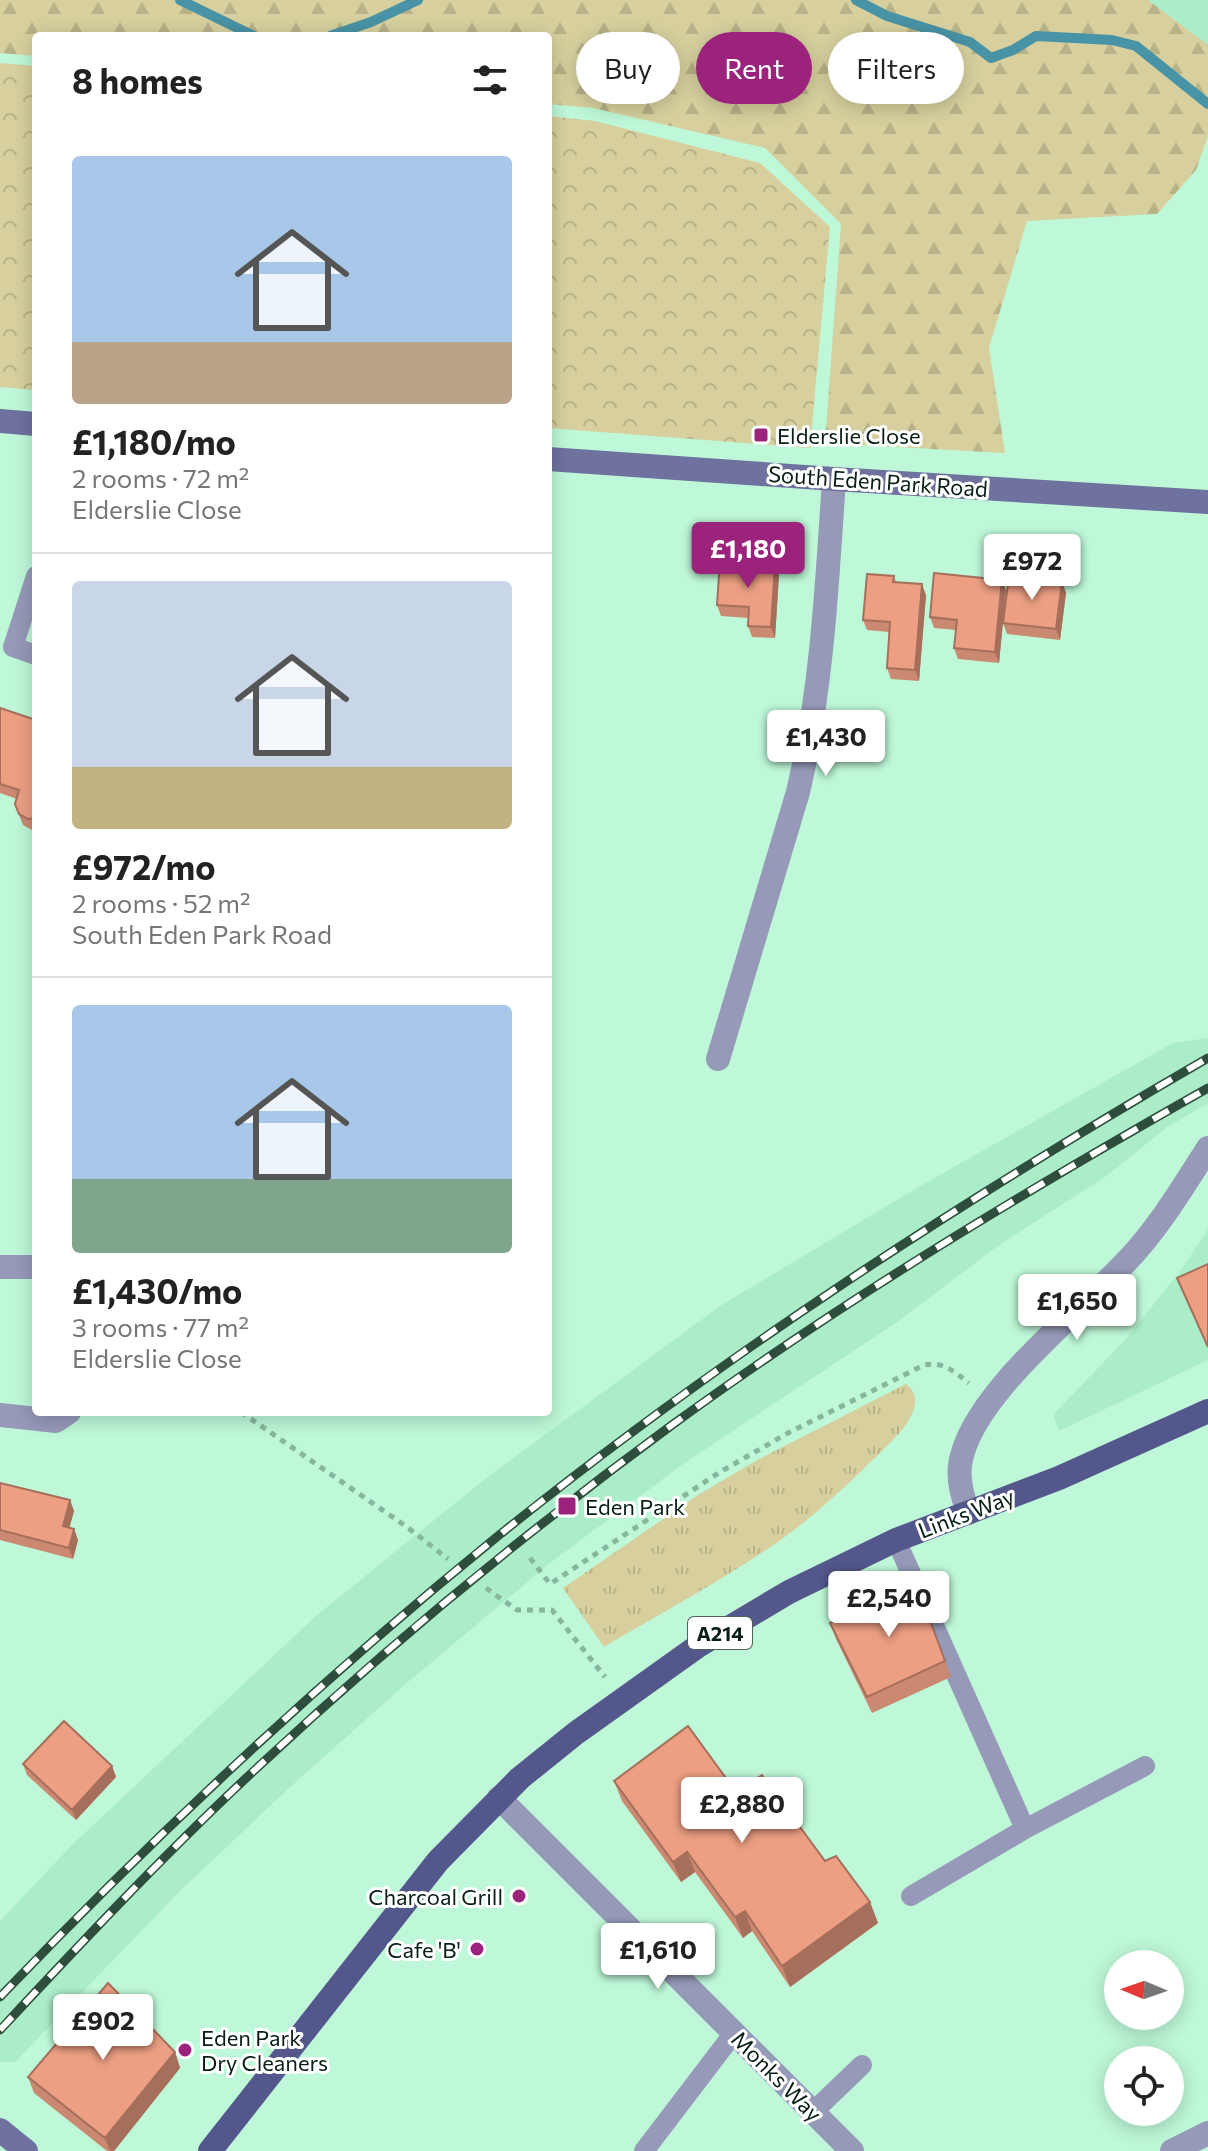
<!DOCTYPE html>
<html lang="en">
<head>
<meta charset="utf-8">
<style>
	:root { --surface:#fff; --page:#f6f6f6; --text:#222; --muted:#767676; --line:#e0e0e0; --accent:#9b237c }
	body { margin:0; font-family:Commissioner,sans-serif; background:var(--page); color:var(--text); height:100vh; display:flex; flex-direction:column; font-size:30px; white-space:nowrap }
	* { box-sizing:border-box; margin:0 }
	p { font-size:26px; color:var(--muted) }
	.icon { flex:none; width:44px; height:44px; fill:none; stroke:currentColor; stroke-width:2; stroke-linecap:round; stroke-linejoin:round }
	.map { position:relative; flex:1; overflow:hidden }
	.side { position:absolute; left:32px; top:32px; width:520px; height:1384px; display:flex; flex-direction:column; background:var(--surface); border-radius:8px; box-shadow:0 4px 20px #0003 }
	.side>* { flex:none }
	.banner { position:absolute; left:576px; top:32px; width:512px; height:72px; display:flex; gap:16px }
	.needle { width:52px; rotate:272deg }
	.fabs { position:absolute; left:1104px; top:1950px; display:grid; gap:16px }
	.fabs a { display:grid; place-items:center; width:80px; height:80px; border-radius:50%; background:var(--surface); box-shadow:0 4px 20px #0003; font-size:40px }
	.price { position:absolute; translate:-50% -68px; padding:0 18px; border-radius:8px; background:#fff; color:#222; font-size:26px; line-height:52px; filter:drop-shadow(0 2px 4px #0008) }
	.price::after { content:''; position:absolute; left:50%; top:48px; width:24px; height:18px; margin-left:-12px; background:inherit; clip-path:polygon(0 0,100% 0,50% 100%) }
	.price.active { background:var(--accent); color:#fff }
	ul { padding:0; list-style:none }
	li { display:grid; align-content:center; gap:16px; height:424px; padding:0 40px }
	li+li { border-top:2px solid var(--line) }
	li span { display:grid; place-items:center; height:248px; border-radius:8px; color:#555 }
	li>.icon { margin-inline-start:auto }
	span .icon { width:144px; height:144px; fill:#fffc; stroke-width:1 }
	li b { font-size:34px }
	h2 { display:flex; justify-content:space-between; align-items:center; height:96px; padding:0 40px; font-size:34px }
	.tag { padding:0 28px; border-radius:36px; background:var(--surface); box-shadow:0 4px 20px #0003; font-size:28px; line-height:72px }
	.tag.active { background:var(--accent); color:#fff }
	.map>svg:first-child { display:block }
	.built { fill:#abecc9 }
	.grass { fill:url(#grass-tufts) }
	.forest { fill:url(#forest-firs) }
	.park { fill:url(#park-crowns) }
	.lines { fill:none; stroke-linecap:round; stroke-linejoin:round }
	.stream { stroke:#4893a5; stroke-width:10 }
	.path { stroke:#87b69c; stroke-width:5; stroke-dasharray:6 6; stroke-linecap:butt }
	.lane { stroke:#9699b8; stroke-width:20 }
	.street { stroke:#9699b8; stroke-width:24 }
	.secondary { stroke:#6f729f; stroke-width:24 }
	.primary { stroke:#54578c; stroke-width:24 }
	.rail-casing { stroke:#2e4d3d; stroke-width:9 }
	.rail { stroke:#fff; stroke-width:6; stroke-dasharray:18; stroke-linecap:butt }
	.wall { fill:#cb8971 }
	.shaded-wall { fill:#a56f5c }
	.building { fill:#ec9f83; stroke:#a56f5c; stroke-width:2 }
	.poi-dot { fill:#9b237c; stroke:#fff; stroke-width:3 }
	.labels { text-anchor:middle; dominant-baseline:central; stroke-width:6; stroke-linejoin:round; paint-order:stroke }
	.shield { fill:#fff; stroke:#52625a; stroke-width:2 }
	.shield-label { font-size:20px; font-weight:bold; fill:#081f14 }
	.poi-label { font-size:22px; fill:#081f14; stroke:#fff; text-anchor:start }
	.street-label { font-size:22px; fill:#081f14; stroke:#fff }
</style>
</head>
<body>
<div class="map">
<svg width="1208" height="2151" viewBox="0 0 1208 2151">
	<defs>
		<pattern id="grass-tufts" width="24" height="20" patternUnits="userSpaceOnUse" patternTransform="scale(2)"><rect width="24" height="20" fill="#d7d09e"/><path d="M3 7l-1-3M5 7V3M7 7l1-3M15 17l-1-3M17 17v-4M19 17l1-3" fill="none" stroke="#b7b287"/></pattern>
		<pattern id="forest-firs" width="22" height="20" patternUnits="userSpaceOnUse" patternTransform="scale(2)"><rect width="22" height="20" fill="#d7d09e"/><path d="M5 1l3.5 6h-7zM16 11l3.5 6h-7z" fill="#b7b287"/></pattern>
		<pattern id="park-crowns" width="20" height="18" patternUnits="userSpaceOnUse" patternTransform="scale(2)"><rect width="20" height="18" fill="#d7d09e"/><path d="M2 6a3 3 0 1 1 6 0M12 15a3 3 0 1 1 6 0" fill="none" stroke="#b7b287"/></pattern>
	</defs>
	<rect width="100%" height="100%" fill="#bef8d8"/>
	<path class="built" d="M1054,0H1208V90Z
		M1208,1038V1103L1166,1128L1108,1175L999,1245L897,1322L683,1464L550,1563L408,1682L289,1788L180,1891L15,2062H0V1921L73,1844L317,1615L489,1476L723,1304L922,1185L1173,1043Z
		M1208,1229V1360L1059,1431L1053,1415L1126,1339L1181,1270Z"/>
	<path class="grass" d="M906,1384C933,1404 894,1439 879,1454C848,1484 817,1514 782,1539C725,1579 663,1612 604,1647L563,1588L698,1495L759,1459Z"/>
	<path class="forest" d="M0,0H1148L1208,45V136L1196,170L1157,214L1027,221L989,348L1005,453L825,443L841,224L765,148L593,108L548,104V36H36V56L0,53Z"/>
	<path class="park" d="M0,63L36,66V390L0,387Z
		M548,116L595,121L760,163L830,227L810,448L548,428Z"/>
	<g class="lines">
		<path class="stream" d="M180,0L254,36
			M856,0L887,16L970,42L991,58L1013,50L1036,36L1112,40L1136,46L1208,104
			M330,36L371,22L418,0"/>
		<path class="path" d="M241,1412L407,1527L448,1559
			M530,1558L550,1584L720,1472L788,1433L924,1365C944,1361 954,1372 969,1383
			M486,1588L517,1610H552L605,1677"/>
		<path class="lane" d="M36,576L13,647L36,655
			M896,1540L1025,1829L911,1896
			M1025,1829L1145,1766
			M813,2112L862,2065
			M644,2151L734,2033"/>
		<path class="street" d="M718,1059L798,792C822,690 827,584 834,479
			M0,1267H36
			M0,1415L56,1421L69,1412
			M968,1513C963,1497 958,1482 960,1465C969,1397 1079,1312 1125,1263C1158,1229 1183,1187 1208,1148
			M499,1798L852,2151
			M1172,2151L1208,2133"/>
		<path class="secondary" d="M0,421L36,424
			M548,459L834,479L1208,502
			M0,2130L26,2151"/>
		<path class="primary" d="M210,2151L438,1861L520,1778L576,1733L698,1646L789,1592L896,1540L1059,1478L1208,1411"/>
		<g class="rail-casing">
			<path id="rail" d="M0,1997C157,1833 322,1679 498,1536C720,1357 961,1201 1208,1058
				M0,2030C79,1945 159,1860 243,1781C378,1654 522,1535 672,1425C842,1301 1024,1192 1208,1088"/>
		</g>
		<use href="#rail" class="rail"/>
	</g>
	<path class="wall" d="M779,575L775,638L752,637L748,626V618L721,616L717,605Z
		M894,576L896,582L926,595L919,681L891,679L887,668L889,632L867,630L863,620Z
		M1002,580L1006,591L999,663L958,659L954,648L956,630L934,628L930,617Z
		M1062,582L1066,593L1060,640L1007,634L1003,623Z
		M0,708L36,720V830H32L23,825L15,804L17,799L0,793Z
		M0,1483L70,1500L74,1511L69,1528L74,1529L78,1540L73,1559L0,1540Z
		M915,1580L951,1677L872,1713L836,1639L830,1623Z
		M23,1764L112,1766L116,1777L76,1820L27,1775Z
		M614,1781L747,1785L825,1861L870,1902L878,1923L790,1987L752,1931L743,1938L695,1872L681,1882L622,1801Z
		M175,2052L180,2068L114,2151H107L34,2093L28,2077Z"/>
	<path class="shaded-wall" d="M775,564L779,575L775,638L771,627Z
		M1002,580L1006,591L999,663L995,652Z
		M1062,582L1066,593L1060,640L1056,629Z
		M922,584L926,595L919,681L915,670Z
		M70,1500L74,1511L67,1537L63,1526Z
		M74,1529L78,1540L73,1559L69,1548Z
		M112,1766L116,1777L76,1820L72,1810Z
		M687,1852L695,1872L681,1882L673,1862Z
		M870,1902L878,1923L790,1987L782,1966Z
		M745,1911L752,1931L743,1938L735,1917Z
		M175,2052L180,2068L114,2151H110L105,2138Z"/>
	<path class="building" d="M720,561L775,564L771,627L748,626L749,607L717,605Z
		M934,573L1002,580L995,652L954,648L957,620L930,617Z
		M867,574L894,576L893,582L922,584L915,670L887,668L890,622L863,620Z
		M1009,576L1062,582L1056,629L1003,623Z
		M0,708L36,720V818L28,819L19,814L15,804L19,790L0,784Z
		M1208,1264V1347L1177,1278Z
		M0,1483L70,1500L63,1526L74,1529L69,1548L0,1530Z
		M915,1580L945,1661L867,1697L830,1623Z
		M64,1721L112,1766L72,1810L23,1764Z
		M688,1726L731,1785L742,1778L747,1785L762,1775L825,1861L836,1856L870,1902L782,1966L745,1911L735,1917L687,1852L673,1862L614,1781Z
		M108,1983L175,2052L105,2138L28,2077Z"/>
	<g class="poi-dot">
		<rect x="753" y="427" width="16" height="16" rx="4"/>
		<rect x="557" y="1496" width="20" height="20" rx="4"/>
		<circle cx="519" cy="1896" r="8"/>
		<circle cx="477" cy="1949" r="8"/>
		<circle cx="185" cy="2050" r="8"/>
	</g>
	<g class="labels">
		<rect class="shield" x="688" y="1617" width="64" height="32" rx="6"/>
		<g class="shield-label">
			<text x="720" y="1633">A214</text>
		</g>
		<g class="poi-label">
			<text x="777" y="435">Elderslie Close</text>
			<text x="585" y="1506">Eden Park</text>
			<text x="503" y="1896" text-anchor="end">Charcoal Grill</text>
			<text x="461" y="1949" text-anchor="end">Cafe 'B'</text>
			<text x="201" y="2037">Eden Park<tspan x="201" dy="25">Dry Cleaners</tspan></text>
		</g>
		<g class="street-label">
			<text transform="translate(878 481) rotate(4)">South Eden Park Road</text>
			<text transform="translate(966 1513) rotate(-21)">Links Way</text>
			<text transform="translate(777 2076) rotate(45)">Monks Way</text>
		</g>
	</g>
</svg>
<div class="fabs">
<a><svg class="needle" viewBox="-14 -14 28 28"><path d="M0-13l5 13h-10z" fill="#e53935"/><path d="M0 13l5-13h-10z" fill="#767676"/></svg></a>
<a><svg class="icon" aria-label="locate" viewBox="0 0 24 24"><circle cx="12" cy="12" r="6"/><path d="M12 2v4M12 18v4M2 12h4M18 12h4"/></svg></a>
</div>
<b class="price active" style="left:748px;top:590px">£1,180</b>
<b class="price" style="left:1032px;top:602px">£972</b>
<b class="price" style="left:826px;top:778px">£1,430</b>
<b class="price" style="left:1077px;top:1342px">£1,650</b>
<b class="price" style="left:889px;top:1639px">£2,540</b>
<b class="price" style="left:742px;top:1845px">£2,880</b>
<b class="price" style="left:658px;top:1991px">£1,610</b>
<b class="price" style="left:103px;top:2062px">£902</b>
<div class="banner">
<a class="tag">Buy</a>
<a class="tag active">Rent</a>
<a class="tag">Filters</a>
</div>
<section class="side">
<h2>8 homes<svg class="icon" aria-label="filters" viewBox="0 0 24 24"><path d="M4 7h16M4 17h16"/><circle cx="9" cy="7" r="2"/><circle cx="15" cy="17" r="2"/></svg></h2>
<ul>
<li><span style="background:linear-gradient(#a9c7e8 75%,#b9a48a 0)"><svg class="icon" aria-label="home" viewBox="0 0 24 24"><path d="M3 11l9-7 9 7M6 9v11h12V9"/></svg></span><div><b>£1,180/mo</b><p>2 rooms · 72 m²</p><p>Elderslie Close</p></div></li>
<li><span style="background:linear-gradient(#c9d6e8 75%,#c2b280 0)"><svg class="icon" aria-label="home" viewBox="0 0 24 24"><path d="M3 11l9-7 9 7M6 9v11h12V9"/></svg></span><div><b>£972/mo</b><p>2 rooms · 52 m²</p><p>South Eden Park Road</p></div></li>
<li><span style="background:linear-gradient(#a9c7e8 70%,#7fa58c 0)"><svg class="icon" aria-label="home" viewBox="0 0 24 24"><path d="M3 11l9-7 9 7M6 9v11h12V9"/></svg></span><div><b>£1,430/mo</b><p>3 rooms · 77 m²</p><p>Elderslie Close</p></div></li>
</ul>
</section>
</div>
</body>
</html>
